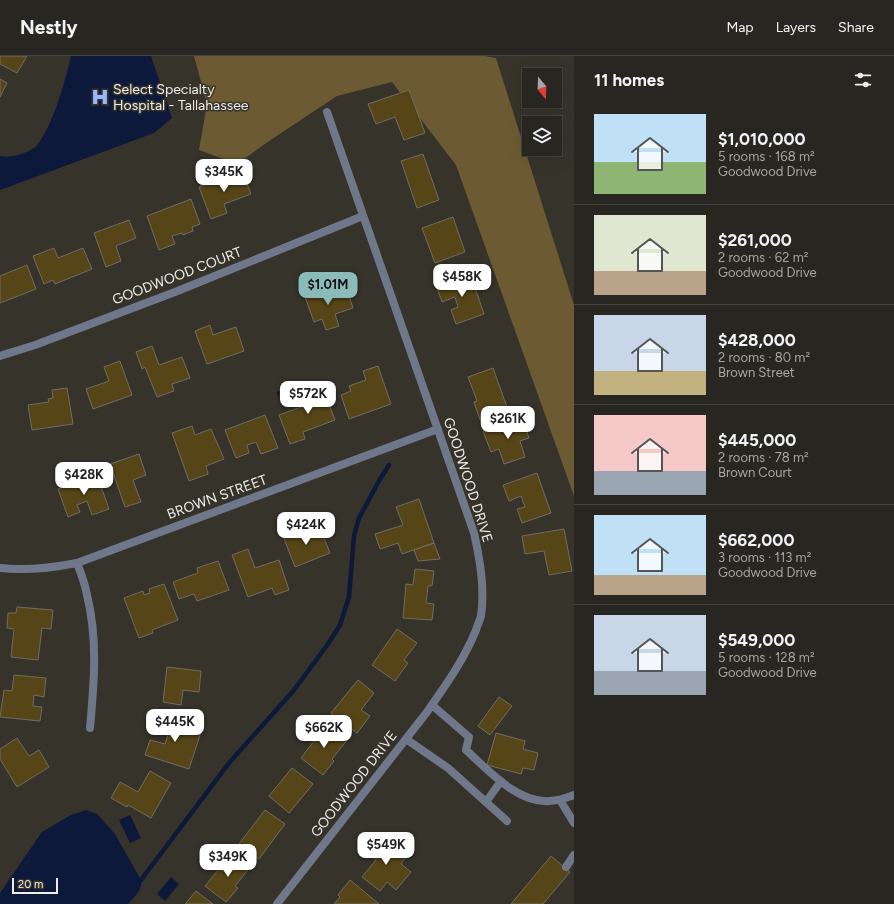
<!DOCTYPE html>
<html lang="en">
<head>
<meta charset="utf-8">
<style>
	:root { --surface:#282620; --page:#34322d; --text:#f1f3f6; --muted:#a5a5a5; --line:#44433e; --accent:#8bbbb9 }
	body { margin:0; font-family:Figtree,sans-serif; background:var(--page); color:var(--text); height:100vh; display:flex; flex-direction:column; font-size:15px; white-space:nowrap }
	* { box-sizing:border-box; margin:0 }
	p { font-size:13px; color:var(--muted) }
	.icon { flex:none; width:22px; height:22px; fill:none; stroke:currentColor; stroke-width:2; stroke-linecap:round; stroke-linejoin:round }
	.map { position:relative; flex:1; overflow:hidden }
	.sheet { display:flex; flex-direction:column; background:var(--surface); width:320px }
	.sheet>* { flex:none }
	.needle { width:26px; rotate:161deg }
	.controls { position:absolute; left:522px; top:12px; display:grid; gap:8px }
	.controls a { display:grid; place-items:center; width:40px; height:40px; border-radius:0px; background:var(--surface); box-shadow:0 4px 16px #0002,0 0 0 1px var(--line); font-size:20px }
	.scale { position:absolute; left:12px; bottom:10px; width:46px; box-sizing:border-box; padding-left:4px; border:2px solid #efede8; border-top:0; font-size:11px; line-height:14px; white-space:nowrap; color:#efede8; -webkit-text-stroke:3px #36332b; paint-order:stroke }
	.price { position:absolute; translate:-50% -34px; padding:0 9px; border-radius:8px; background:#fff; color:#222; font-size:13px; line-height:26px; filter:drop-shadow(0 1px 2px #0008) }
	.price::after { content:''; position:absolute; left:50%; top:24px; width:12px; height:9px; margin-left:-6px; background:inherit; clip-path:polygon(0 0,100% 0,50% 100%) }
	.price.selected { background:var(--accent); color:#111 }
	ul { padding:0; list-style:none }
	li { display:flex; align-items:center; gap:12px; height:100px; padding:0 20px }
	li+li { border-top:1px solid var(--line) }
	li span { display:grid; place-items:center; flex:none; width:112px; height:80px; border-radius:0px; color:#555 }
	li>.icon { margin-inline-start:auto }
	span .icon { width:48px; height:48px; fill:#fffc; stroke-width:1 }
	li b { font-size:17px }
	h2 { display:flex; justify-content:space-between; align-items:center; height:48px; padding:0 20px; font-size:17px }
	header { display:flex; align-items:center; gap:24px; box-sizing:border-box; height:56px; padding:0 20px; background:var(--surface); border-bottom:1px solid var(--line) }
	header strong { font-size:19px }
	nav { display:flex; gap:22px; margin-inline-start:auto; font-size:14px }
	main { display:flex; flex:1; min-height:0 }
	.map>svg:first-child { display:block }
	.green { fill:#6c5b32 }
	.water { fill:#0c193a }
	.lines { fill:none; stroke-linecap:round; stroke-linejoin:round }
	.stream { stroke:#0c193a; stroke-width:4.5 }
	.building { fill:#564517; stroke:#6f6c63 }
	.service { stroke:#6f788a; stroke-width:8 }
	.minor { stroke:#6f788a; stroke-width:8 }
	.labels { text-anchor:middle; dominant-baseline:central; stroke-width:3; stroke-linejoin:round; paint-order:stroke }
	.poi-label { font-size:14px; fill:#efede8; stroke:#36332b; text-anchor:start }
	.street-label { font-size:14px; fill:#efede8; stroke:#36332b }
</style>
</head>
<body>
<header>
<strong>Nestly</strong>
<nav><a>Map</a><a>Layers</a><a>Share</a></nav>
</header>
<main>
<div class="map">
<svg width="574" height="848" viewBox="0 0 574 848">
	<rect width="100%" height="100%" fill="#36332b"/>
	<path class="green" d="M194,0H484L496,2L574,249V440L456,109L392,26L337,40L272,83L237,108L199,94L207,48Z"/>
	<path class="water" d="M71,0H151L172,62L154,77L0,134V100C9,103 31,97 37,89C53,70 65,25 71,0Z
		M300,327L304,339L281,347L277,336Z
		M86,754L97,758L115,778L141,824C143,834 134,841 128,848H0V837L42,776L71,759Z
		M130,759L141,782L130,787L119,764Z
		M171,821L179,828L165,845L157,838Z"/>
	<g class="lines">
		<path class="stream" d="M141,824L229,707L294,634L328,588L340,569L349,541L354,480L359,462L379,425L389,409"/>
	</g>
	<path class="building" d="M0,0H27L17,17L0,8Z
		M0,23L7,27L0,41Z
		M409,34L425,77L404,84L395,61L376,68L368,48Z
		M423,98L439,144L417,152L401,105Z
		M242,115L251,138L224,148L227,157L211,163L199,131Z
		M191,143L200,168L192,171L193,175L183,179L182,177L172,180L175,188L159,194L147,160Z
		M453,161L465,196L435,207L422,172Z
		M129,164L136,182L116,190L121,205L106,211L94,177Z
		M54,192L58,202L83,192L92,213L55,228L53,224L44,228L33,200Z
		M27,209L36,233L0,247V220Z
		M470,217L484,258L456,268L451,254L458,251L455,241L442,246L436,229Z
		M346,230L353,252L335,258L339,270L326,274L322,263L314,266L304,238L318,233L320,240Z
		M210,269L213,279L236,271L244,295L207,308L195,275Z
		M152,290L159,309L182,301L190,322L172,328L174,335L157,341L145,311L142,313L136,296Z
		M120,305L132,339L93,353L86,333L109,325L104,311Z
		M378,310L391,348L349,363L341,339L351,335L349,330L366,324L363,315Z
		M493,312L508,354L480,364L474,346L477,345L468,321Z
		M321,327L335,364L303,376L305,383L290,388L279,359L312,347L306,333Z
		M67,332L73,368L32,374L28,349L49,346L48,343L53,342L52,334Z
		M265,359L278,392L261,398L256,386L247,389L249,397L236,402L225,374Z
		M522,361L529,382L520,385L525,401L504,408L499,393L491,396L483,375Z
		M192,370L195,379L211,373L224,403L206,410L208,418L189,425L172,377Z
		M139,398L146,419L133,424L141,446L125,451L110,408Z
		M537,417L551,457L522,467L517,453L525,451L521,440L509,445L503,429Z
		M97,419L109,453L92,459L87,445L77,449L80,456L68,461L58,433Z
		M419,443L434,487L402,498L398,487L380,493L375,478L403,469L396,451Z
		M320,472L330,497L295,511L283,480L299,474L301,479Z
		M564,473L572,515L549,519L544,495L525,498L522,480Z
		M434,487L440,503L418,505L414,494Z
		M248,493L255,512L279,504L289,534L275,539L272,532L248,541L232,499Z
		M218,505L229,534L197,545L194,538L179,543L173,526L198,517L197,512Z
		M415,513L434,515L432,530H428L426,547L434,548L432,564L403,562L406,528L413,529Z
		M164,528L178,564L152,574L153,577L139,582L124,542L143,535L144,539L150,537L149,533Z
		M17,551L53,554L51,573L42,572L38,604L11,601L14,573L7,572L8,557H16Z
		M397,573L417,587L404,604L408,607L395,625L372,609Z
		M167,611L201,615L199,636L183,634L181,649L163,646Z
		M14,619L46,622L44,641L34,639L33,650L42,651L40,665L0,661L4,634L12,635Z
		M358,624L374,637L361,654L370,660L357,677L331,657Z
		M499,641L512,650L490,679L478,670Z
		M159,660L202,673L189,713L145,699L150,684L165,688L168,679L154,674Z
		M327,668L348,683L332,703L334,705L323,719L301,702Z
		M496,677L525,685L523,693L538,697L534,714L523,712L521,718L487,709Z
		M17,682L29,700L39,694L49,711L17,731L0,703V693Z
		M292,712L313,728L289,757L269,740Z
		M150,715L171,727L151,762L128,749L127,751L111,742L120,726L138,736Z
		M265,754L285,768L259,803L239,788Z
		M381,781L406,801L401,808L411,816L396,834L387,826L380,835L362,821L376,804L368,798Z
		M232,797L250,811L235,830L238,832L226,846L205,830Z
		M551,800L570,816L543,848H511Z
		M350,824L379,848H334L340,841L338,839Z
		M196,835L213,848H185Z"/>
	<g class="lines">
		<path class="service" d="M432,649L469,681L466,694C488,714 518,748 550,745C559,745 566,742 574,739
			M406,683L448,712L507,765
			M560,744L574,767
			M486,746L501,725
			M566,811L574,799"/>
		<path class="minor" d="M0,300L35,289L175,236L363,160
			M77,507C81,517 85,528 87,539C98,583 94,628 90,672
			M0,512C26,515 51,512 77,507L438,373
			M277,848L427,656C445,630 464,604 476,574C477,570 480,564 481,560C485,532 480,504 474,477L327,56"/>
	</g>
	<defs>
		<g id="hospital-bare" transform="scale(1.38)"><path d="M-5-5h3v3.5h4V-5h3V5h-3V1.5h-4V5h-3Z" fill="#96b6fd" stroke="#36332b" stroke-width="2.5" paint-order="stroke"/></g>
	</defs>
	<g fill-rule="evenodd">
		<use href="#hospital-bare" x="100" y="41"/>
	</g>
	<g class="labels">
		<g class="poi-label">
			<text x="113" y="33">Select Specialty<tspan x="113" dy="16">Hospital - Tallahassee</tspan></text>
		</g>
		<g class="street-label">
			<text transform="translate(177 220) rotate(-21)">GOODWOOD COURT</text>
			<text transform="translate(468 424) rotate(72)">GOODWOOD DRIVE</text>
			<text transform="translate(217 441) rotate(-20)">BROWN STREET</text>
			<text transform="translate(354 728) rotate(-52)">GOODWOOD DRIVE</text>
		</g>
	</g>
</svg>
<div class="controls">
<a><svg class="needle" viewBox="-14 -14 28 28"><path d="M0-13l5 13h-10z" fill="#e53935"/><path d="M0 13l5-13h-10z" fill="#a5a5a5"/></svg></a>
<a><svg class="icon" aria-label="layers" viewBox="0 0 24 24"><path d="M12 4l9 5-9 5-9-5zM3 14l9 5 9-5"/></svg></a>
</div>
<div class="scale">20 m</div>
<b class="price" style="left:224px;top:137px">$345K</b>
<b class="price" style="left:462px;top:242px">$458K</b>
<b class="price selected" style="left:328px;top:250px">$1.01M</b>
<b class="price" style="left:308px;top:359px">$572K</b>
<b class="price" style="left:508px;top:384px">$261K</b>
<b class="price" style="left:84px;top:440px">$428K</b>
<b class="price" style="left:306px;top:490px">$424K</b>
<b class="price" style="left:175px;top:687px">$445K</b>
<b class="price" style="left:324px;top:693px">$662K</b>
<b class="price" style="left:386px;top:810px">$549K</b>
<b class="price" style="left:228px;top:822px">$349K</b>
</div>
<section class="sheet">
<h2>11 homes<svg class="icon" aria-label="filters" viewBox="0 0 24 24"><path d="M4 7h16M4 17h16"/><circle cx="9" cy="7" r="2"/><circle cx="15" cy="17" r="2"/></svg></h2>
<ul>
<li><span style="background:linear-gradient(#bfe0f5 60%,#8fb573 0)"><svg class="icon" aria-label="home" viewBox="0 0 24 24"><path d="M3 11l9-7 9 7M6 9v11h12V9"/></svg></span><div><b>$1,010,000</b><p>5 rooms · 168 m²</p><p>Goodwood Drive</p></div></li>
<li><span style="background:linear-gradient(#dfe7d0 70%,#b9a48a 0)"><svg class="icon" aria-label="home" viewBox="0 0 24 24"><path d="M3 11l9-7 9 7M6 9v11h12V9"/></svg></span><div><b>$261,000</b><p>2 rooms · 62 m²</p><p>Goodwood Drive</p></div></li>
<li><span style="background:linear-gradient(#c9d6e8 70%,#c2b280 0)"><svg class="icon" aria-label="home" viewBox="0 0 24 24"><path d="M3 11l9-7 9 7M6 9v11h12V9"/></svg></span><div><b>$428,000</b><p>2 rooms · 80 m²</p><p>Brown Street</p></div></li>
<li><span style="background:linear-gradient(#f6c9c9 70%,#9aa5b1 0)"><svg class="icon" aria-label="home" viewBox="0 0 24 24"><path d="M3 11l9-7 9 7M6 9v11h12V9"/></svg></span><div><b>$445,000</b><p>2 rooms · 78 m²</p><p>Brown Court</p></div></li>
<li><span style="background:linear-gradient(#bfe0f5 75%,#b9a48a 0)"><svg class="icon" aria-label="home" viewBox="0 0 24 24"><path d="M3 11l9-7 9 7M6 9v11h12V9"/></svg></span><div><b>$662,000</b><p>3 rooms · 113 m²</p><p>Goodwood Drive</p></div></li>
<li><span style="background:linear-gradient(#c9d6e8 70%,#9aa5b1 0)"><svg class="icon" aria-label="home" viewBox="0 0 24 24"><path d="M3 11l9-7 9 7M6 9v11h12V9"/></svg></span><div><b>$549,000</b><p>5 rooms · 128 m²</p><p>Goodwood Drive</p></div></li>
</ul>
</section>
</main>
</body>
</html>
